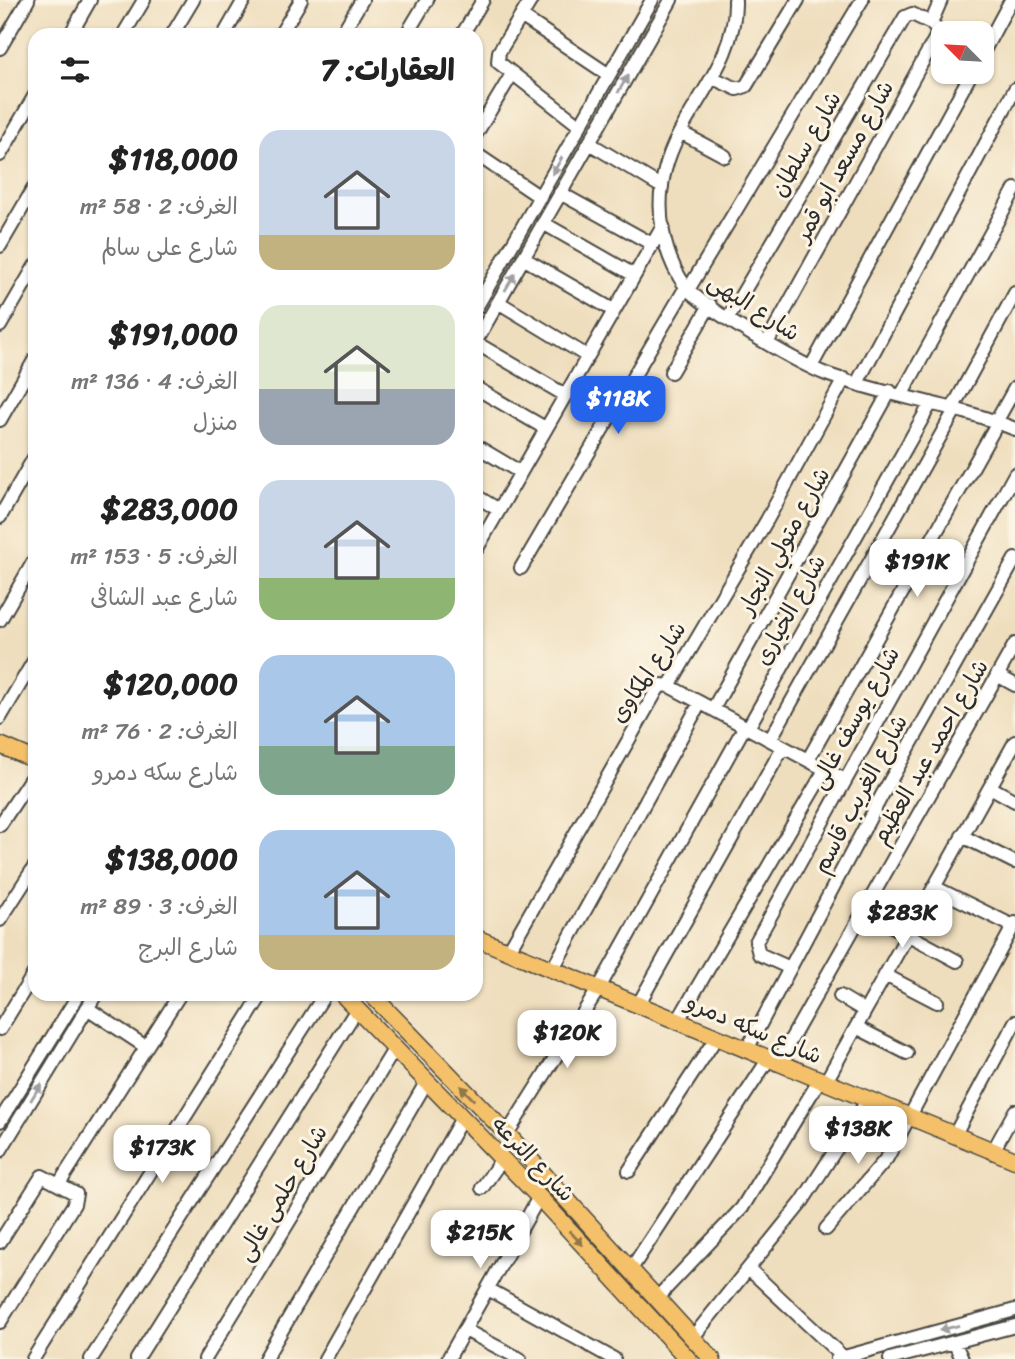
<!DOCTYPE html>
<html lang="ar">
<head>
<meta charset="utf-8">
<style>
	:root { --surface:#fff; --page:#f6f6f6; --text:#222; --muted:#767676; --accent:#2563eb }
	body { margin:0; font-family:Sriracha,"Playpen Sans Arabic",sans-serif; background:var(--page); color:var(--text); direction:rtl; height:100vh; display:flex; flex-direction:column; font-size:26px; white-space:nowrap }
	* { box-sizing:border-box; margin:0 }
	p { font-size:23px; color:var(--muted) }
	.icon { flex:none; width:38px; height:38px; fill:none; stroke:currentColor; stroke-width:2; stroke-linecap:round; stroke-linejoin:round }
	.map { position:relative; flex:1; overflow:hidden; direction:ltr }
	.details { position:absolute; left:28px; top:28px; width:455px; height:973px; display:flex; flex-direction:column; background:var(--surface); border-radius:21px; box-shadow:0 2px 5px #0004; direction:rtl }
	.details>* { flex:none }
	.needle { width:46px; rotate:294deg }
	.fabs { position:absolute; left:931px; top:21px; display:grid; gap:14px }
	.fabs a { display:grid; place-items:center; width:63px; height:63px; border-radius:14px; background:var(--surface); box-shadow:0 2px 5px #0004; font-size:35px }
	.price { position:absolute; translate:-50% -60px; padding:0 16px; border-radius:14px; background:#fff; color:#222; font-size:23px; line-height:46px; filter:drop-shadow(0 2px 4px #0008) }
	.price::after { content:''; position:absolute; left:50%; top:42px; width:21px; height:16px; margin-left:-10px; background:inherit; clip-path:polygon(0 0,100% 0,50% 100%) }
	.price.on { background:var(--accent); color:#fff }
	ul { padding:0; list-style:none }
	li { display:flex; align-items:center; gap:21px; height:175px; padding:0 28px }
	li span { display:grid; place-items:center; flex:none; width:196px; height:140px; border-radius:21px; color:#555 }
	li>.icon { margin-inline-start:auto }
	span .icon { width:84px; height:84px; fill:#fffc; stroke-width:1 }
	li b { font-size:30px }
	h2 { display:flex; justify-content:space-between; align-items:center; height:84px; padding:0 28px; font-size:30px }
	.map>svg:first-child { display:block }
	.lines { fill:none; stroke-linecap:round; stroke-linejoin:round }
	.minor-casing { stroke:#484641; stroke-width:16 }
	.major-casing { stroke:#484641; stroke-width:19 }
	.minor { stroke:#fff; stroke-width:12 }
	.major { stroke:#f4c16a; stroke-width:16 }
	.oneway { fill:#a0a0a0 }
	.oneway2 { fill:#90764a }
	.labels { text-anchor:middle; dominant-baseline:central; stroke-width:6; stroke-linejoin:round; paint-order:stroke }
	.street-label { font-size:23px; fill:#2b2b2b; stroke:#fcf5e5 }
</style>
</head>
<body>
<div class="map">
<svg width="1015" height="1359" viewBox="0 0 1015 1359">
	<rect width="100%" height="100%" fill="#fcf5e5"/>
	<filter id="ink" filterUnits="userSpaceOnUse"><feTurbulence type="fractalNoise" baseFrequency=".0143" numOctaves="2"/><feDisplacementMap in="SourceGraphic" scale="14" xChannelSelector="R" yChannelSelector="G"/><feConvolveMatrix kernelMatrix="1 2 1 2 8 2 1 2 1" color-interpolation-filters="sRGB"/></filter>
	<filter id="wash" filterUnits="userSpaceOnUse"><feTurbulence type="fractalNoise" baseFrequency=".00686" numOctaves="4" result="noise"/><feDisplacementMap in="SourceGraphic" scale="28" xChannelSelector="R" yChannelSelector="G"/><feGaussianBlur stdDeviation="1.57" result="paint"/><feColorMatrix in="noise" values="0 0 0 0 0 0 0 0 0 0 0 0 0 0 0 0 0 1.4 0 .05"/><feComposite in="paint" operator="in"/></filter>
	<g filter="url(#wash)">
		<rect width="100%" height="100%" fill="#efdebd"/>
	</g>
	<g filter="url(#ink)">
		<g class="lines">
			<g class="minor-casing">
				<path id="minor" d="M531,0L499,52L498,62L580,126
					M735,0C737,66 680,110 665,170C655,208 662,255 686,287C704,309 798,363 826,374C888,397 954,404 1015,429
					M521,16L609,75
					M931,23L941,0
					M70,35L90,0
					M123,35L144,0
					M172,35L193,0
					M224,35L244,0
					M280,35L301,0
					M341,35L362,0
					M406,35L427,0
					M462,35L483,0
					M0,48L28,0
					M982,54L1011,0
					M713,78L737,89L746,86L798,0
					M682,133L725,156
					M476,134L512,74
					M589,143L662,187
					M476,154L540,197
					M0,155L35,95
					M560,193L652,244
					M543,223L634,275
					M0,246L35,186
					M523,258L613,310
					M688,290L862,0
					M498,302L587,356
					M476,308L652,0
					M728,318L905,17L912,14L931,23L937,30L936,37L767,343
					M0,326L35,266
					M476,341L671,0
					M476,343L565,395
					M811,367L972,72
					M671,372L710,305
					M857,383L1015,89
					M476,388L545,428
					M902,394L1015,189
					M952,409L1015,293
					M0,420L35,359
					M996,422L1015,388
					M476,446L520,472
					M476,496L499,510
					M0,517L35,456
					M476,550L663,226
					M521,568L686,287
					M0,620L35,559
					M997,675L1015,685
					M669,686L845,780
					M713,709L890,391
					M0,718L35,659
					M748,728L931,403
					M770,740L955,410
					M808,760L998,422
					M990,787L1015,801
					M0,825L35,772
					M962,836L1014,862
					M934,887L1013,926
					M864,911L957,961
					M0,920L35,866
					M508,952L657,690L661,685L669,686L767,520L844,379
					M790,968L759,954L756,942L1015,474
					M552,970L700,703
					M885,975L937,1002
					M840,996L865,1011
					M638,1005L783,747
					M87,1008L146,1047
					M677,1022L825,770
					M856,1027L907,1053
					M0,1029L35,972
					M746,1051L881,797L1015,559
					M777,1064L1015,644
					M825,1083L1015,742
					M0,1121L79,994
					M507,1134L599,988L745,726
					M955,1134L1015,1022
					M0,1151L96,994
					M993,1151L1015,1111
					M629,1171L716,1038
					M59,1184L180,994
					M482,1188L502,1159
					M826,1229L887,1158L1015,923
					M0,1242L42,1176L76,1194L74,1204L0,1322
					M631,1269L768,1060
					M750,1270L843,1357
					M488,1289L614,1359
					M657,1298L742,1208L819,1081
					M465,1330L520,1359
					M693,1337L802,1202L867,1101
					M954,1342L962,1359
					M33,1359L262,994
					M91,1359L325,994
					M137,1359L357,1009
					M205,1359L395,1048
					M265,1359L427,1081
					M325,1359L462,1118
					M448,1359L539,1197
					M837,1359L1015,1310
					M890,1359L1015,1326"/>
			</g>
			<g class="major-casing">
				<path id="major" d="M0,745L35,760
					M476,938L1015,1160
					M342,994L539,1197L688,1359
					M371,994L507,1134L712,1359"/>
			</g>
			<use href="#minor" class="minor"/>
			<use href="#major" class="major"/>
		</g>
		<defs><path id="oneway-solid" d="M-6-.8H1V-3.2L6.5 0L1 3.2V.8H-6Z" transform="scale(1.75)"/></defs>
		<g class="oneway">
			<use href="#oneway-solid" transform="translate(623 84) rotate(-60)"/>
			<use href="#oneway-solid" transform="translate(557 166) rotate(120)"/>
			<use href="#oneway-solid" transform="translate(510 282) rotate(-60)"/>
			<use href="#oneway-solid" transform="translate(36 1092) rotate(-58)"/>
			<use href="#oneway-solid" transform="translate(949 1328) rotate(165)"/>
		</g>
		<g class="oneway2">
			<use href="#oneway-solid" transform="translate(467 1093) rotate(-134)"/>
			<use href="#oneway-solid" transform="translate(576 1238) rotate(47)"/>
		</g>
	</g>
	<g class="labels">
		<g class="street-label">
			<text transform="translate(806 144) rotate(-60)">شارع سلطان</text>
			<text transform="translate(844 161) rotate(-61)">شارع مسعد ابو قمر</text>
			<text transform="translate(754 307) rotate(33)">شارع البهى</text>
			<text transform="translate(784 541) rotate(-61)">شارع متولي النجار</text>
			<text transform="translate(790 610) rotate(-61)">شارع الخيارى</text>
			<text transform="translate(648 672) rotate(-56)">شارع المكاوى</text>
			<text transform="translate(855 718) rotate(-61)">شارع يوسف غالى</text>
			<text transform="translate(930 752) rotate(-60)">شارع احمد عبد العظيم</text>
			<text transform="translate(860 794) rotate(-62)">شارع الغريب قاسم</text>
			<text transform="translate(754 1029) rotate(23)">شارع سكه دمرو</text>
			<text transform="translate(533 1159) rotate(46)">شارع الترعه</text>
			<text transform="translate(282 1193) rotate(-59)">شارع حلمى غالى</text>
		</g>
	</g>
</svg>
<div class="fabs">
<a><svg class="needle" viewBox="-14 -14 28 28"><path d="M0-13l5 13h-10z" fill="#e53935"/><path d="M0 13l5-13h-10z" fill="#767676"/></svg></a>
</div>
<b class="price on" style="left:618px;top:436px">$118K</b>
<b class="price" style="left:917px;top:599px">$191K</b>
<b class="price" style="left:902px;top:950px">$283K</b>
<b class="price" style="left:567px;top:1070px">$120K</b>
<b class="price" style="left:858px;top:1166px">$138K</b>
<b class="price" style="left:162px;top:1185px">$173K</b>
<b class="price" style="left:480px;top:1270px">$215K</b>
<section class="details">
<h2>العقارات: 7<svg class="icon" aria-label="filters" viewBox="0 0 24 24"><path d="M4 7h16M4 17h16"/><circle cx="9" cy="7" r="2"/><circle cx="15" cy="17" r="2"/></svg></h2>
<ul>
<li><span style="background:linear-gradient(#c9d6e8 75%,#c2b280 0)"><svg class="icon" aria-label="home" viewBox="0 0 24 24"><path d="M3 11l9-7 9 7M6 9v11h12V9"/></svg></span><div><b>$118,000</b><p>الغرف: 2 · 58 m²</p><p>شارع على سالم</p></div></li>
<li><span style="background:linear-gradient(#dfe7d0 60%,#9aa5b1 0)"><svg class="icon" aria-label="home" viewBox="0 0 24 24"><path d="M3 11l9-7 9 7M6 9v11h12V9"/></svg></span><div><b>$191,000</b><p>الغرف: 4 · 136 m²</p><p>منزل</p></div></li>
<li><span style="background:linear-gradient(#c9d6e8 70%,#8fb573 0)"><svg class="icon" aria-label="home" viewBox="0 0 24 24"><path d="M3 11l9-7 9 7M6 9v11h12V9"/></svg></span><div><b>$283,000</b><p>الغرف: 5 · 153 m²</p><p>شارع عبد الشافى</p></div></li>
<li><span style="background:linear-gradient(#a9c7e8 65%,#7fa58c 0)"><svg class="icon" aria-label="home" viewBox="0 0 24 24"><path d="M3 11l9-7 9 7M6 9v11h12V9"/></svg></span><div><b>$120,000</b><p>الغرف: 2 · 76 m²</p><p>شارع سكه دمرو</p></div></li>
<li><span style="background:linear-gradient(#a9c7e8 75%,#c2b280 0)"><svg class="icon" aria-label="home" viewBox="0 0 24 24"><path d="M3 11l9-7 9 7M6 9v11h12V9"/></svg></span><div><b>$138,000</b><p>الغرف: 3 · 89 m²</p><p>شارع البرج</p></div></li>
</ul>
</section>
</div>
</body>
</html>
